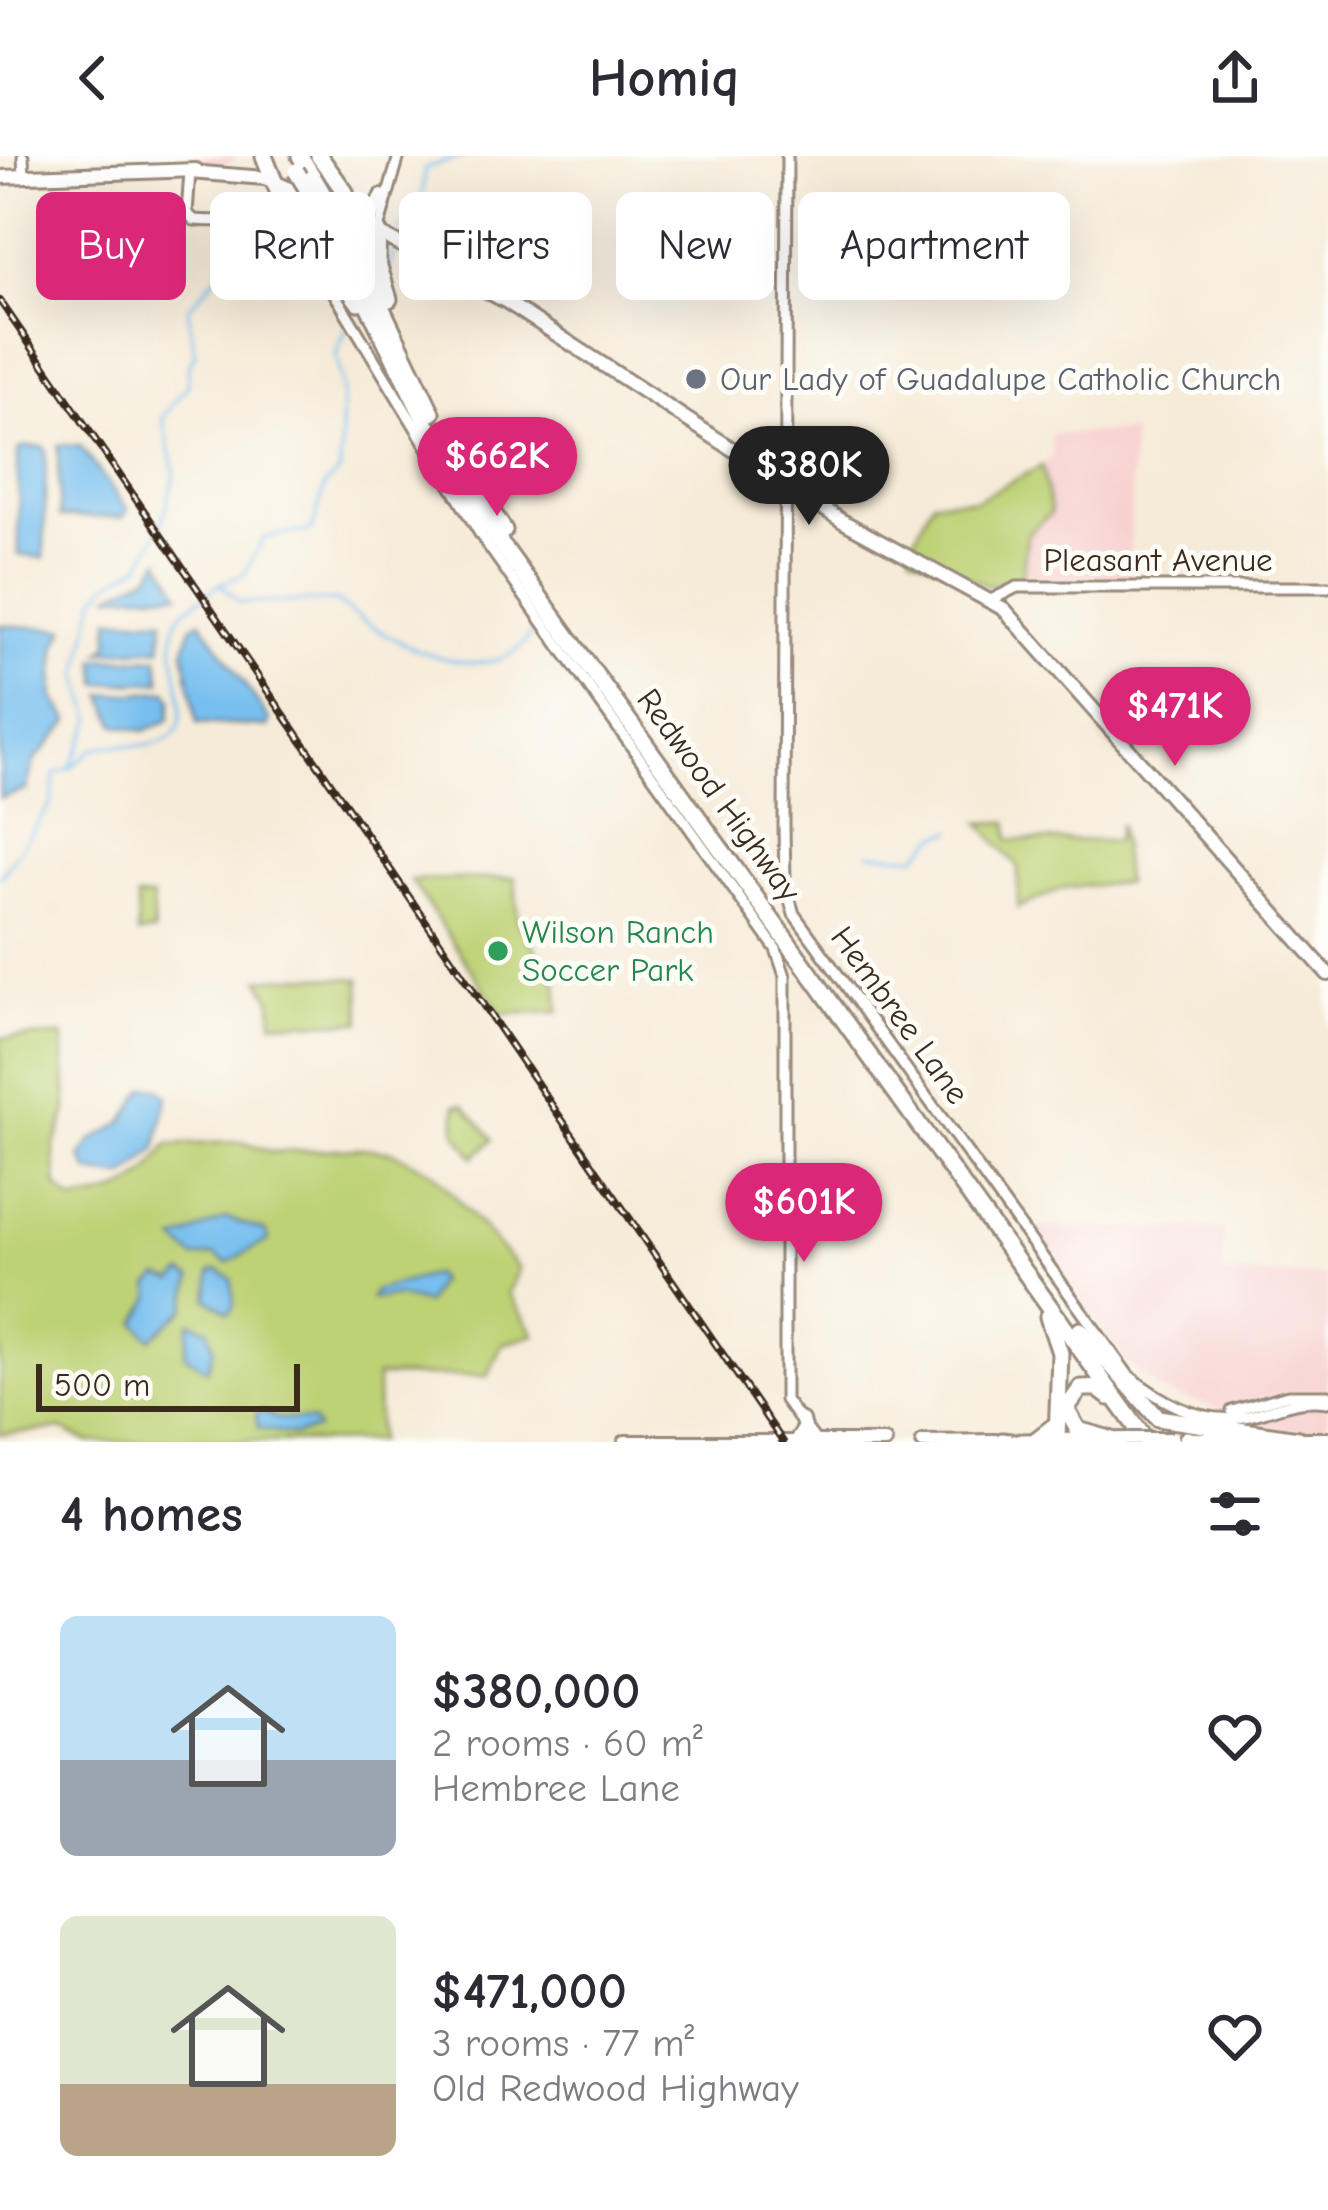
<!DOCTYPE html>
<html lang="en">
<head>
<meta charset="utf-8">
<style>
	:root { --surface:#fff; --page:#f7f7f7; --text:#2b2b33; --muted:#7c7c81; --accent:#db2777 }
	body { margin:0; font-family:"Comic Neue",sans-serif; background:var(--page); color:var(--text); height:100vh; display:flex; flex-direction:column; font-size:45px; white-space:nowrap }
	* { box-sizing:border-box; margin:0 }
	p { font-size:39px; color:var(--muted) }
	.icon { flex:none; width:66px; height:66px; fill:none; stroke:currentColor; stroke-width:2; stroke-linecap:round; stroke-linejoin:round }
	.map { position:relative; height:1286px; overflow:hidden }
	.panel { display:flex; flex-direction:column; background:var(--surface); flex:1 }
	.panel>* { flex:none }
	.guide { position:absolute; left:36px; top:36px; width:1257px; height:108px; display:flex; gap:24px }
	.scale { position:absolute; left:36px; bottom:30px; width:264px; box-sizing:border-box; padding-left:12px; border:6px solid #3b2a1e; border-top:0; font-size:33px; line-height:42px; white-space:nowrap; color:#3b2a1e; -webkit-text-stroke:9px #fdfcf7; paint-order:stroke }
	.price { position:absolute; translate:-50% -102px; padding:0 27px; border-radius:42px; background:var(--accent); color:#fff; font-size:39px; line-height:78px; filter:drop-shadow(0 3px 6px #0008) }
	.price::after { content:''; position:absolute; left:50%; top:72px; width:36px; height:27px; margin-left:-18px; background:inherit; clip-path:polygon(0 0,100% 0,50% 100%) }
	.price.current { background:#222; color:#fff }
	ul { padding:0; list-style:none }
	li { display:flex; align-items:center; gap:36px; height:300px; padding:0 60px }
	li span { display:grid; place-items:center; flex:none; width:336px; height:240px; border-radius:18px; color:#555 }
	li>.icon { margin-inline-start:auto }
	span .icon { width:144px; height:144px; fill:#fffc; stroke-width:1 }
	li b { font-size:51px }
	h2 { display:flex; justify-content:space-between; align-items:center; height:144px; padding:0 60px; font-size:51px }
	.pill { padding:0 42px; border-radius:18px; background:var(--surface); box-shadow:0 12px 48px #0002; font-size:42px; line-height:108px }
	.pill.current { background:var(--accent); color:#fff }
	header { display:flex; justify-content:space-between; align-items:center; height:156px; padding:0 60px; background:var(--surface); font-size:54px; font-weight:700 }
	.map>svg:first-child { display:block }
	.built { fill:#f7d0cf }
	.green { fill:#bdd174; stroke:#7c7e49; stroke-width:3 }
	.water { fill:#77bfef; stroke:#597486; stroke-width:3 }
	.lines { fill:none; stroke-linecap:round; stroke-linejoin:round }
	.stream { stroke:#77bfef; stroke-width:3 }
	.minor-casing { stroke:#988a7b; stroke-width:15 }
	.major-casing { stroke:#988a7b; stroke-width:18 }
	.highway-casing { stroke:#988a7b; stroke-width:21 }
	.minor { stroke:#fff; stroke-width:9 }
	.major { stroke:#fff; stroke-width:12 }
	.highway { stroke:#fff; stroke-width:15 }
	.rail-casing { stroke:#3b2a1e; stroke-width:8 }
	.rail { stroke:#fdfcf7; stroke-width:3; stroke-dasharray:9; stroke-linecap:butt }
	.major-bridge-casing { stroke:#988a7b; stroke-width:18; stroke-linecap:butt }
	.highway-bridge-casing { stroke:#988a7b; stroke-width:21; stroke-linecap:butt }
	.major-bridge { stroke:#fff; stroke-width:12 }
	.highway-bridge { stroke:#fff; stroke-width:15 }
	.worship-dot { fill:#6b7280; stroke:#fdfcf7; stroke-width:4.5 }
	.leisure-dot { fill:#2e9e5b; stroke:#fdfcf7; stroke-width:4.5 }
	.labels { text-anchor:middle; dominant-baseline:central; stroke-width:10; stroke-linejoin:round; paint-order:stroke }
	.worship-label { font-size:33px; fill:#5b616d; stroke:#fdfcf7; text-anchor:start }
	.street-label { font-size:33px; fill:#3b2a1e; stroke:#fdfcf7 }
	.leisure-label { font-size:33px; fill:#27864d; stroke:#fdfcf7; text-anchor:start }
</style>
</head>
<body>
<header><svg class="icon" aria-label="back" viewBox="0 0 24 24"><path d="M15 5l-7 7 7 7"/></svg>Homiq<svg class="icon" aria-label="share" viewBox="0 0 24 24"><path d="M12 15V3M7 8l5-5 5 5M5 13v7h14v-7"/></svg></header>
<div class="map">
<svg width="1328" height="1286" viewBox="0 0 1328 1286">
	<rect width="100%" height="100%" fill="#fdfcf7"/>
	<filter id="ink" filterUnits="userSpaceOnUse"><feTurbulence type="fractalNoise" baseFrequency=".00833" numOctaves="2"/><feDisplacementMap in="SourceGraphic" scale="24" xChannelSelector="R" yChannelSelector="G"/><feConvolveMatrix kernelMatrix="1 2 1 2 8 2 1 2 1" color-interpolation-filters="sRGB"/></filter>
	<filter id="wash" filterUnits="userSpaceOnUse"><feTurbulence type="fractalNoise" baseFrequency=".004" numOctaves="4" result="noise"/><feDisplacementMap in="SourceGraphic" scale="48" xChannelSelector="R" yChannelSelector="G"/><feGaussianBlur stdDeviation="2.7" result="paint"/><feColorMatrix in="noise" values="0 0 0 0 0 0 0 0 0 0 0 0 0 0 0 0 0 1.4 0 .05"/><feComposite in="paint" operator="in"/></filter>
	<g filter="url(#wash)">
		<rect width="100%" height="100%" fill="#f6ebd8"/>
		<path class="built" d="M136,0H234V2L231,7L137,17Z
			M1132,276L1130,422L1022,421L1027,377L1051,357L1042,310L1052,300L1050,278Z
			M1040,1071L1223,1073L1224,1119L1328,1120V1237L1297,1236L1219,1253L1161,1235L1123,1204L1030,1079Z
			M1328,1249V1280L1250,1268L1249,1260L1272,1251Z"/>
		<path class="green" d="M1042,310L1051,357L1027,378L1022,421L988,430L912,399L910,391L933,344H976Z
			M1008,666L1009,684L1116,685L1120,667L1125,727L1063,732L1018,752V711L980,667Z
			M515,722L518,766L557,826L559,856L501,858L411,724Z
			M137,742H152L154,776L138,778Z
			M303,820L360,823L361,866H273L272,845L260,823Z
			M63,880L67,955L54,991L57,1031L72,1045C117,1041 145,1030 167,989L241,986L272,996L363,992L393,996L434,1017L519,1113L508,1137L535,1179L502,1188L488,1220H377L378,1285L89,1286L61,1273L0,1278V882Z
			M464,949L493,983L474,1001L456,977V949Z"/>
		<path class="water" d="M58,289L80,290L128,354L123,361H60Z
			M24,291H44L46,296L44,402L19,399L18,294Z
			M160,403L180,437L109,439L150,419Z
			M110,463H164L161,492L101,496L109,489Z
			M201,465L270,565L268,571L197,567L184,495L192,469Z
			M0,469L65,473L56,491L53,540L70,565L34,605L26,634L0,642Z
			M158,502L161,526L99,528L96,504Z
			M167,535L172,543L169,564L144,575L116,569L103,539Z
			M145,932H158L168,940L156,994L125,1021L89,1016L81,1001L91,985L122,967Z
			M226,1062L265,1075L269,1084L227,1107L215,1099L195,1102L176,1085Z
			M218,1114L232,1123L234,1151L229,1157L208,1143L211,1116Z
			M183,1117L192,1122L186,1152L151,1183L137,1167L152,1140L150,1129L159,1121L174,1125Z
			M434,1118L438,1124L426,1148L398,1140L371,1143L374,1135Z
			M190,1166L208,1173L214,1192L207,1214L185,1199Z
			M263,1254L275,1262L312,1265L317,1273L294,1279L258,1272L256,1259Z"/>
		<g class="lines">
			<path class="stream" d="M399,76L422,47L425,12L465,0
				M388,117L395,91
				M220,428L240,447L336,445C381,482 500,550 536,468L562,503
				M71,612C81,606 87,593 100,591C122,587 157,596 174,578C197,554 159,494 180,458L220,428L244,419L264,382L312,374L325,329L340,315L342,233L336,198L348,169
				M869,697L915,701L937,680L953,675
				M0,721L52,647L55,618L69,613L93,564L79,520L95,444L108,428L141,408L161,370L175,318L163,261L188,229V210L195,198L188,153L231,103L233,72"/>
		</g>
	</g>
	<g filter="url(#ink)">
		<g class="lines">
			<g class="minor-casing">
				<path id="minor" d="M23,0L24,20
					M787,0L784,670L785,728L794,758L1128,1219C1159,1244 1201,1269 1244,1261C1275,1255 1294,1241 1328,1246
					M190,16L187,57L194,64C235,68 273,53 305,89L482,381L776,793L785,820V1244L815,1284
					M379,70L399,0
					M991,444L1017,431H1328
					M1232,1255L1288,1239H1328"/>
			</g>
			<g class="major-casing">
				<path id="major" d="M190,16L265,22L315,44
					M0,21L196,14
					M339,56L507,146L844,366L1004,453L1328,818
					M363,61L374,56L381,40
					M778,316L787,301
					M797,1283L804,1273L802,1264
					M1191,1283H1328
					M625,1286H885
					M923,1286L1130,1283"/>
			</g>
			<g class="highway-casing">
				<path id="highway" d="M264,0L282,45L358,146
					M300,0L313,21
					M319,0L345,36L349,53L340,56
					M323,58L427,269L477,354L1147,1286
					M345,75L432,257
					M378,75L377,104L389,143
					M468,319L504,374
					M1048,1161L1060,1197L1057,1283
					M1080,1174L1158,1262L1298,1283
					M1109,1241L1097,1232H1081L1066,1253L1078,1274L1110,1283
					M1187,1283L1199,1286
					M1036,1284L1057,1268
					M1002,1285L1009,1286"/>
			</g>
			<use href="#minor" class="minor"/>
			<use href="#major" class="major"/>
			<use href="#highway" class="highway"/>
			<g class="rail-casing">
				<path id="rail" d="M0,145L783,1286"/>
			</g>
			<use href="#rail" class="rail"/>
			<g class="major-bridge-casing">
				<path id="major-bridge" d="M1130,1283H1172"/>
			</g>
			<g class="highway-bridge-casing">
				<path id="highway-bridge" d="M296,15L323,58
					M313,21L345,75"/>
			</g>
			<use href="#major-bridge" class="major-bridge"/>
			<use href="#highway-bridge" class="highway-bridge"/>
		</g>
	</g>
	<circle class="worship-dot" cx="696" cy="223" r="12"/>
	<circle class="leisure-dot" cx="498" cy="795" r="12"/>
	<g class="labels">
		<g class="worship-label">
			<text x="720" y="223">Our Lady of Guadalupe Catholic Church</text>
		</g>
		<g class="street-label">
			<text x="1158" y="404">Pleasant Avenue</text>
			<text transform="translate(719 639) rotate(54)">Redwood Highway</text>
			<text transform="translate(900 859) rotate(54)">Hembree Lane</text>
		</g>
		<g class="leisure-label">
			<text x="522" y="776">Wilson Ranch<tspan x="522" dy="38">Soccer Park</tspan></text>
		</g>
	</g>
</svg>
<div class="scale">500 m</div>
<b class="price" style="left:497px;top:363px">$662K</b>
<b class="price current" style="left:809px;top:372px">$380K</b>
<b class="price" style="left:1175px;top:613px">$471K</b>
<b class="price" style="left:804px;top:1109px">$601K</b>
<div class="guide">
<a class="pill current">Buy</a>
<a class="pill">Rent</a>
<a class="pill">Filters</a>
<a class="pill">New</a>
<a class="pill">Apartment</a>
</div>
</div>
<section class="panel">
<h2>4 homes<svg class="icon" aria-label="filters" viewBox="0 0 24 24"><path d="M4 7h16M4 17h16"/><circle cx="9" cy="7" r="2"/><circle cx="15" cy="17" r="2"/></svg></h2>
<ul>
<li><span style="background:linear-gradient(#bfe0f5 60%,#9aa5b1 0)"><svg class="icon" aria-label="home" viewBox="0 0 24 24"><path d="M3 11l9-7 9 7M6 9v11h12V9"/></svg></span><div><b>$380,000</b><p>2 rooms · 60 m²</p><p>Hembree Lane</p></div><svg class="icon" aria-label="heart" viewBox="0 0 24 24"><path d="M12 20l-8-8c-3-5 5-10 8-4 3-6 11-1 8 4z"/></svg></li>
<li><span style="background:linear-gradient(#dfe7d0 70%,#b9a48a 0)"><svg class="icon" aria-label="home" viewBox="0 0 24 24"><path d="M3 11l9-7 9 7M6 9v11h12V9"/></svg></span><div><b>$471,000</b><p>3 rooms · 77 m²</p><p>Old Redwood Highway</p></div><svg class="icon" aria-label="heart" viewBox="0 0 24 24"><path d="M12 20l-8-8c-3-5 5-10 8-4 3-6 11-1 8 4z"/></svg></li>
</ul>
</section>
</body>
</html>
